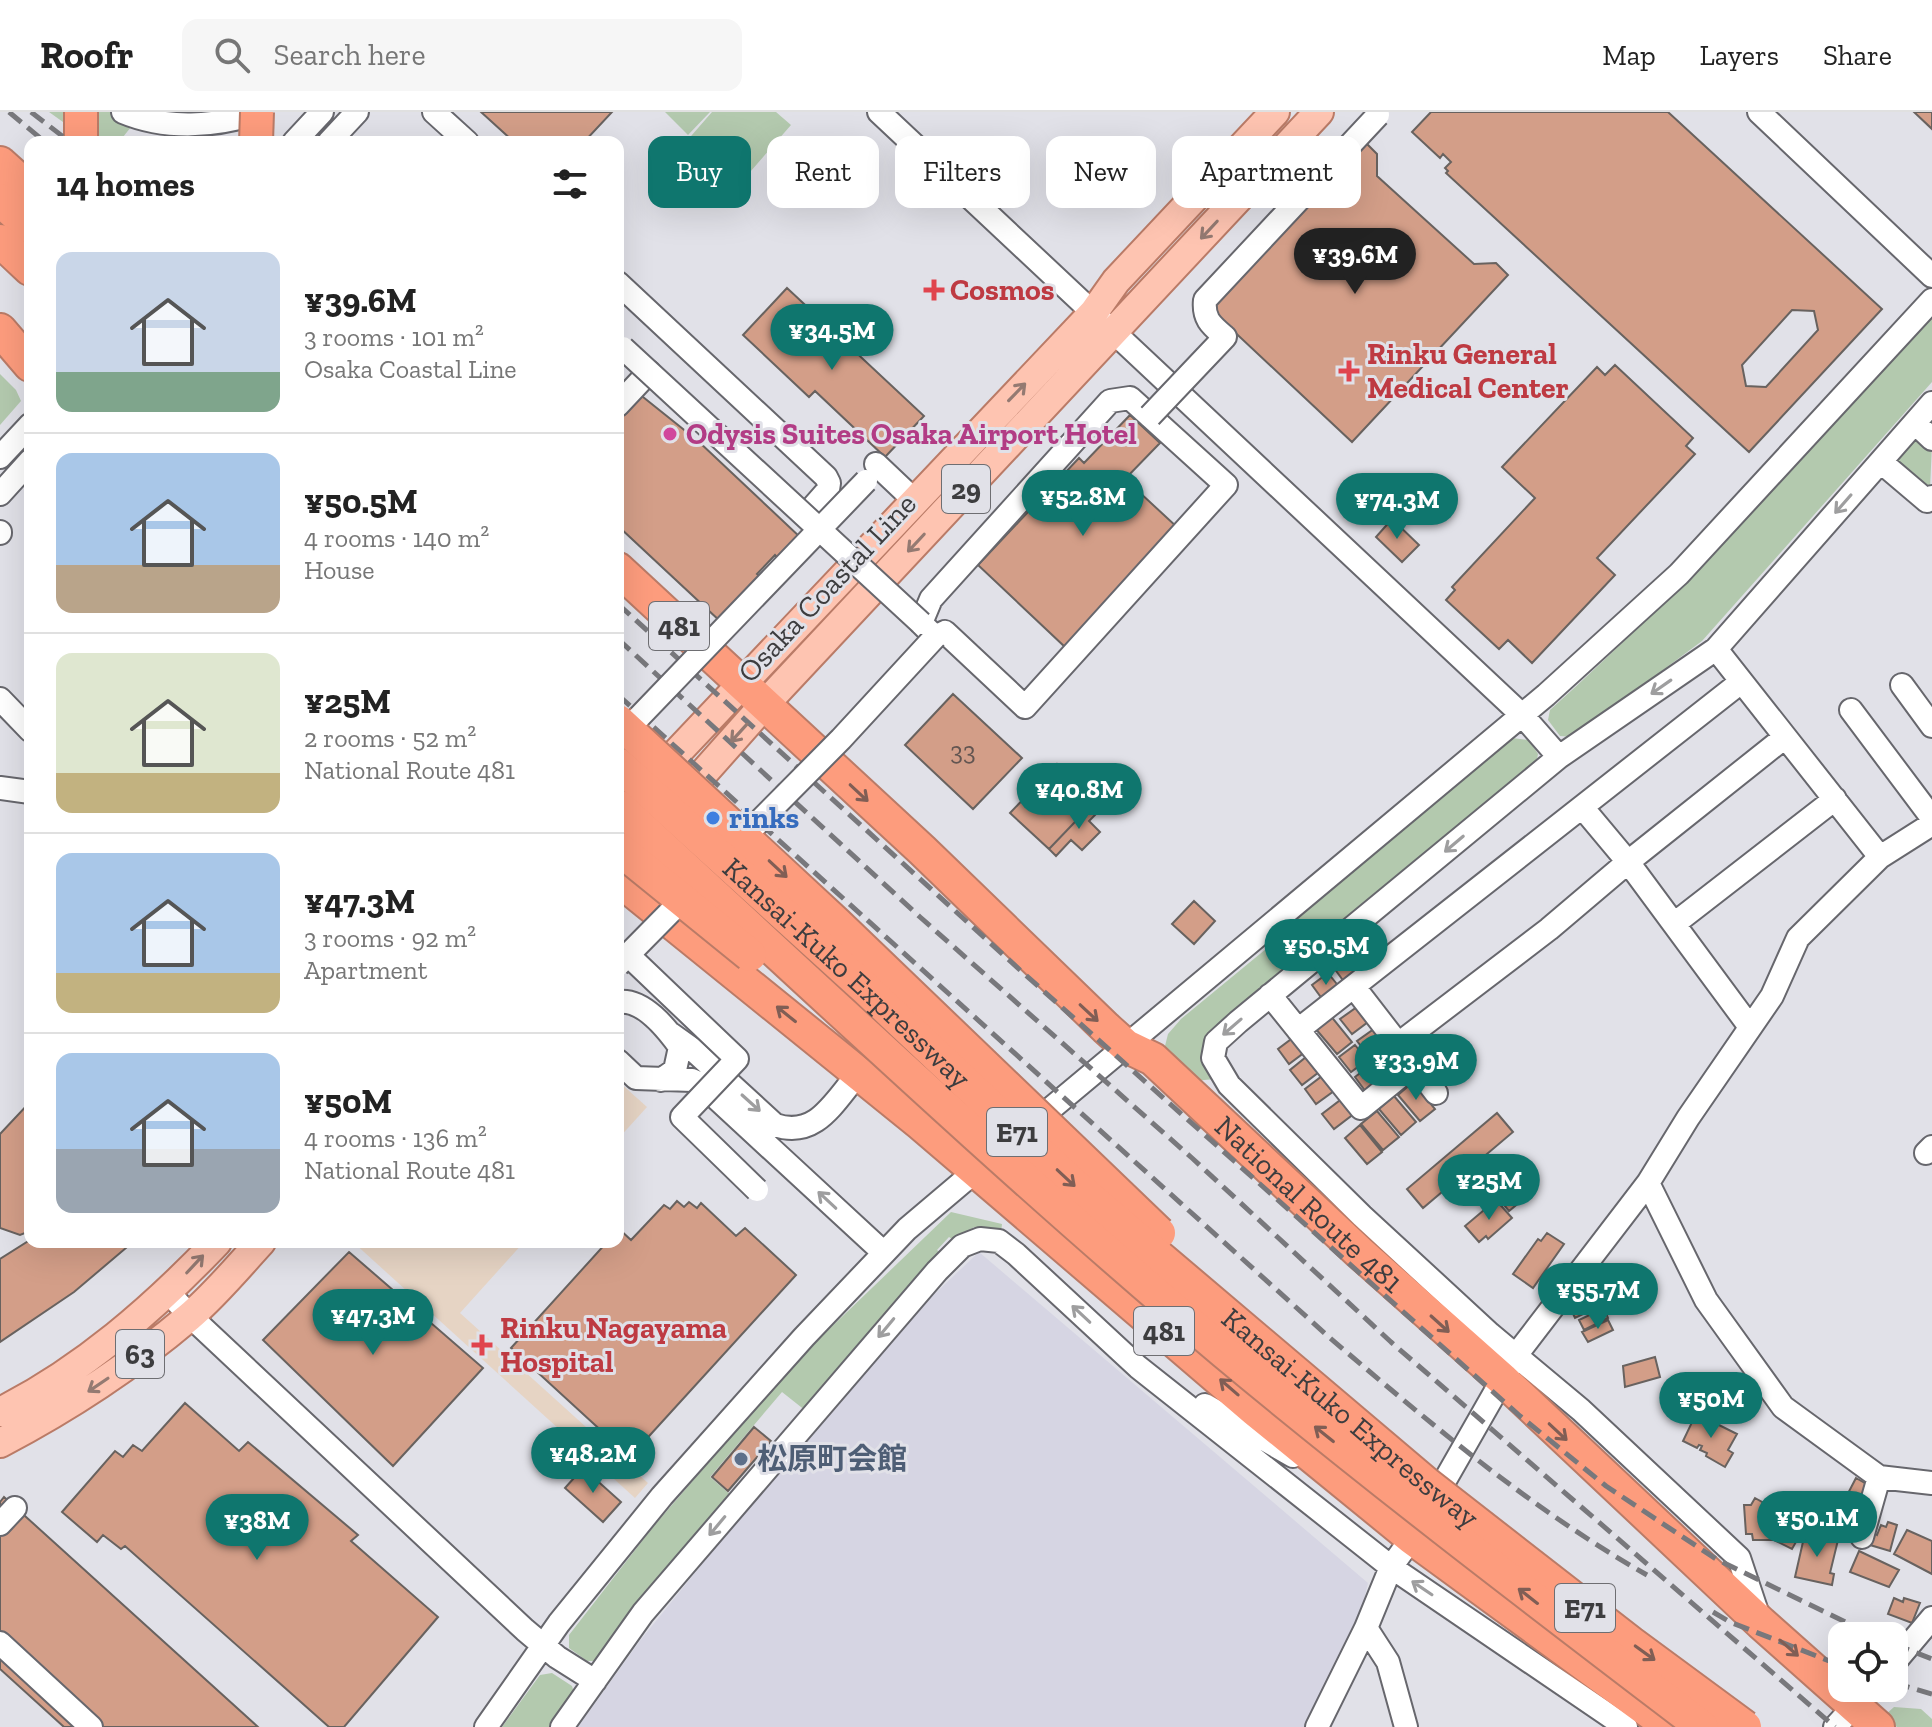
<!DOCTYPE html>
<html lang="en">
<head>
<meta charset="utf-8">
<style>
	:root { --surface:#fff; --page:#f6f6f6; --text:#222; --muted:#767676; --line:#e0e0e0; --accent:#0f766e }
	body { margin:0; font-family:"Zilla Slab","Noto Sans JP",serif; background:var(--page); color:var(--text); height:100vh; display:flex; flex-direction:column; font-size:30px; white-space:nowrap }
	* { box-sizing:border-box; margin:0 }
	p { font-size:26px; color:var(--muted) }
	.icon { flex:none; width:44px; height:44px; fill:none; stroke:currentColor; stroke-width:2; stroke-linecap:round; stroke-linejoin:round }
	.map { position:relative; flex:1; overflow:hidden }
	.drawer { position:absolute; left:24px; top:24px; width:600px; height:1112px; display:flex; flex-direction:column; background:var(--surface); border-radius:16px; box-shadow:0 8px 32px #0002 }
	.drawer>* { flex:none }
	.top-card { position:absolute; left:648px; top:24px; width:760px; height:72px; display:flex; gap:16px }
	.buttons { position:absolute; left:1828px; top:1510px; display:grid; gap:16px }
	.buttons a { display:grid; place-items:center; width:80px; height:80px; border-radius:16px; background:var(--surface); box-shadow:0 8px 32px #0002; font-size:40px }
	.price { position:absolute; translate:-50% -68px; padding:0 18px; border-radius:28px; background:var(--accent); color:#fff; font-size:26px; line-height:52px; filter:drop-shadow(0 2px 4px #0008) }
	.price::after { content:''; position:absolute; left:50%; top:48px; width:24px; height:18px; margin-left:-12px; background:inherit; clip-path:polygon(0 0,100% 0,50% 100%) }
	.price.selected { background:#222; color:#fff }
	ul { padding:0; list-style:none }
	li { display:flex; align-items:center; gap:24px; height:200px; padding:0 32px }
	li+li { border-top:2px solid var(--line) }
	li span { display:grid; place-items:center; flex:none; width:224px; height:160px; border-radius:16px; color:#555 }
	li>.icon { margin-inline-start:auto }
	span .icon { width:96px; height:96px; fill:#fffc; stroke-width:1 }
	li b { font-size:34px }
	h2 { display:flex; justify-content:space-between; align-items:center; height:96px; padding:0 32px; font-size:34px }
	.chip { padding:0 28px; border-radius:16px; background:var(--surface); box-shadow:0 8px 32px #0002; font-size:28px; line-height:72px }
	.chip.selected { background:var(--accent); color:#fff }
	header { display:flex; align-items:center; gap:48px; box-sizing:border-box; height:112px; padding:0 40px; background:var(--surface); border-bottom:2px solid var(--line) }
	header strong { font-size:38px }
	nav { display:flex; gap:44px; margin-inline-start:auto; font-size:28px }
	.search { width:560px; height:72px; background:var(--page); display:flex; align-items:center; gap:20px; box-sizing:border-box; padding:0 28px; border-radius:16px; color:var(--muted); font-size:30px }
	.map>svg:first-child { display:block }
	.built { fill:#d6d5e3 }
	.medical { fill:#e6d4c4 }
	.green { fill:#b3c9ae }
	.building { fill:#d39e88; stroke:#68625f; stroke-width:2; fill-rule:evenodd }
	.lines { fill:none; stroke-linecap:round; stroke-linejoin:round }
	.minor-casing { stroke:#67676d; stroke-width:26 }
	.major-casing { stroke:#ba7b67; stroke-width:32 }
	.highway-casing { stroke:#ba7b67; stroke-width:36 }
	.minor { stroke:#fff; stroke-width:22 }
	.major { stroke:#fec4b1; stroke-width:28 }
	.highway { stroke:#fd9c7d; stroke-width:32 }
	.rail { stroke:#78787c; stroke-width:5; stroke-dasharray:16 8; stroke-linecap:butt }
	.minor-bridge-casing { stroke:#67676d; stroke-width:26; stroke-linecap:butt }
	.highway-bridge-casing { stroke:#ba7b67; stroke-width:36; stroke-linecap:butt }
	.minor-bridge { stroke:#fff; stroke-width:22 }
	.highway-bridge { stroke:#fd9c7d; stroke-width:32 }
	.oneway { stroke:#947a72 }
	.oneway2 { stroke:#9e9e9f }
	.oneway3 { stroke:#805e55 }
	.health-dot { fill:#e0444e; stroke:#e1e1e8; stroke-width:3 }
	.hotel-dot { fill:#d1479c; stroke:#e1e1e8; stroke-width:3 }
	.shop-dot { fill:#3f7fe0; stroke:#e1e1e8; stroke-width:3 }
	.service-dot { fill:#5c6f8a; stroke:#e1e1e8; stroke-width:3 }
	.labels { text-anchor:middle; dominant-baseline:central; stroke-width:6; stroke-linejoin:round; paint-order:stroke }
	.number-label { font-size:26px; fill:#625551 }
	.shield { fill:#e1e1e8; stroke:#6e6e72; stroke-width:2 }
	.shield-label { font-size:28px; font-weight:bold; fill:#3d3d3f }
	.health-label { font-size:30px; font-weight:bold; fill:#be3a42; stroke:#e1e1e8; text-anchor:start }
	.hotel-label { font-size:30px; font-weight:bold; fill:#b23c85; stroke:#e1e1e8; text-anchor:start }
	.street-label { font-size:30px; fill:#3d3d3f; stroke:#e1e1e8 }
	.shop-label { font-size:30px; font-weight:bold; fill:#366cbe; stroke:#e1e1e8; text-anchor:start }
	.service-label { font-size:30px; font-weight:bold; fill:#4e5e75; stroke:#e1e1e8; text-anchor:start }
</style>
</head>
<body>
<header>
<strong>Roofr</strong>
<div class="search"><svg class="icon" aria-label="search" viewBox="0 0 24 24"><circle cx="10" cy="10" r="6"/><path d="M15 15l6 6"/></svg>Search here</div>
<nav><a>Map</a><a>Layers</a><a>Share</a></nav>
</header>
<div class="map">
<svg width="1932" height="1615" viewBox="0 0 1932 1615">
	<rect width="100%" height="100%" fill="#e1e1e8"/>
	<path class="built" d="M979,1140L1368,1471L1363,1492L1329,1577L1308,1615H578L639,1530L737,1409L906,1209Z"/>
	<path class="medical" d="M618,969L647,995L618,1027Z
		M353,1130H524L460,1201L648,1371L635,1386Z"/>
	<path class="green" d="M49,0H143L119,30H91Z
		M665,0H710L688,23Z
		M712,0H776L791,13L737,75L685,31Z
		M1932,203V270L1702,529L1573,625L1560,624L1548,608L1550,598C1687,475 1810,339 1932,203Z
		M0,262L16,278L21,289L0,313Z
		M1918,320L1932,332L1930,377L1894,348Z
		M1512,626L1529,628L1538,642L1536,653L1218,912C1198,933 1202,943 1215,967L1194,969L1164,938L1168,922L1181,907L1277,828L1300,803Z
		M951,1100L1002,1112L1001,1121L977,1119L974,1115L955,1129L949,1125L937,1138L942,1142L806,1299L782,1280L710,1365L732,1384L598,1549H587L569,1536V1523L653,1415L795,1250Z
		M552,1561L572,1574L575,1584L553,1615H502L540,1563Z
		M1894,1595L1921,1597L1932,1607V1615H1897L1884,1604Z"/>
	<path class="building" d="M481,0H612L584,30H514Z
		M1431,0H1668L1882,197L1749,340L1446,61L1448,59L1445,56L1451,50L1443,42L1440,46L1412,20ZM1792,198L1814,199L1818,218L1766,275L1746,274L1742,253Z
		M1914,0H1932V17Z
		M1364,29L1377,42V64L1474,152L1496,151L1508,163L1352,330L1210,197Z
		M787,176L924,304L885,345L815,279L809,285L743,223Z
		M1615,253L1693,326L1686,334L1695,342L1597,446L1615,463L1532,551L1508,528L1499,537L1446,488L1455,478L1452,475L1535,386L1502,355L1597,255L1605,263Z
		M618,265L698,329L801,426L780,448L775,443L757,462L762,466L721,510L618,414Z
		M1130,303L1160,331L1125,367L1178,416L1065,535L978,453L1079,346L1084,351Z
		M1392,407L1419,433L1402,450L1376,425Z
		M953,582L1022,646L973,697L905,633Z
		M1057,652L1096,688L1049,737L1010,701Z
		M1096,688L1103,695L1089,709L1100,720L1082,738L1071,728L1056,744L1049,737Z
		M1194,789L1215,809L1194,832L1172,812Z
		M1370,827L1382,842L1366,855L1354,839Z
		M1350,844L1361,859L1345,871L1334,856Z
		M1328,861L1340,876L1323,888L1312,873Z
		M1357,895L1368,910L1352,922L1340,907Z
		M1330,903L1352,930L1337,942L1315,916Z
		M1374,917L1385,932L1369,944L1357,929Z
		M1294,925L1305,940L1289,952L1278,937Z
		M1355,933L1367,948L1351,960L1339,945Z
		M1390,939L1402,954L1385,966L1374,951Z
		M1311,941L1323,957L1302,973L1290,958Z
		M1371,953L1382,968L1366,980L1355,965Z
		M1326,961L1338,976L1316,992L1305,977Z
		M1413,970L1435,997L1420,1009L1398,983Z
		M1394,984L1416,1010L1401,1023L1379,997Z
		M1343,986L1355,1001L1334,1017L1322,1002Z
		M30,990V1119L20,1123L0,1116V1022Z
		M1377,999L1399,1025L1383,1038L1361,1012Z
		M1497,1001L1513,1020L1423,1096L1407,1077Z
		M1360,1013L1382,1040L1367,1052L1345,1026Z
		M1505,1057L1527,1084L1509,1099L1487,1072Z
		M1496,1088L1512,1106L1488,1127L1486,1124L1479,1130L1465,1114Z
		M677,1089L684,1095L689,1090L697,1096L701,1091L736,1124L745,1116L796,1163L630,1345L511,1236L607,1130H618L619,1117L631,1128L664,1093L670,1097Z
		M1547,1121L1564,1132L1533,1176L1513,1162L1538,1127L1541,1129Z
		M30,1128L133,1130L74,1180L0,1230V1147Z
		M349,1140L483,1256L393,1354L263,1228Z
		M1593,1173L1602,1193L1575,1206L1568,1191L1583,1185L1580,1179Z
		M1604,1196L1608,1206L1584,1218L1579,1208Z
		M1608,1208L1613,1218L1588,1230L1582,1220Z
		M1655,1245L1660,1265L1625,1275L1623,1254Z
		M185,1291L239,1339L248,1330L358,1423L351,1429L438,1505L344,1615H329L125,1434L121,1437L103,1423L97,1430L62,1400L115,1339L123,1345L133,1333L142,1339Z
		M1695,1304L1711,1312L1713,1310L1737,1322L1728,1338L1733,1341L1725,1355L1706,1344L1707,1341L1700,1338L1702,1334L1699,1333L1697,1336L1683,1329Z
		M754,1315L771,1329L728,1379L712,1365Z
		M583,1356L621,1390L603,1410L565,1376Z
		M1856,1366L1870,1374L1858,1397L1844,1389Z
		M4,1385L258,1615H64L0,1557V1390Z
		M1755,1386L1805,1414L1792,1437L1774,1428H1753L1752,1422H1746L1744,1393H1751Z
		M1839,1397L1853,1404L1850,1411L1858,1414L1853,1424L1831,1413Z
		M1888,1410L1897,1413L1890,1439L1870,1433L1874,1421L1877,1423L1881,1413L1886,1415Z
		M1907,1418L1932,1429V1462L1894,1442Z
		M1805,1421L1838,1428L1830,1461L1834,1462L1832,1473L1795,1465Z
		M1859,1439L1899,1458L1889,1475L1850,1460Z
		M1894,1486L1903,1490L1904,1486L1920,1491L1912,1511L1888,1502Z"/>
	<g class="lines">
		<g class="minor-casing">
			<path id="minor" d="M123,0C166,18 216,15 260,0
				M434,0L467,30
				M879,0L1523,604L1559,645
				M1759,0L1932,164
				M294,30L322,0
				M329,30L357,0
				M618,171L826,365L829,371L828,378L813,395
				M1130,286L1226,373L1025,595L945,520L935,525L921,511L931,487L1110,289Z
				M618,293L649,260
				M1915,311L1932,327
				M0,345L30,313
				M1881,350L1927,389L1932,385
				M876,352L914,388
				M0,382L30,349
				M0,420V421
				M1716,537L1880,745
				M1902,573L1932,614
				M0,587L30,618
				M1851,598L1932,706
				M0,676L30,680
				M1582,695L1628,750L1750,915
				M1674,812L1835,687
				M1354,875L1436,981
				M1270,883L1361,996L1414,953
				M618,890C643,886 667,917 680,935L675,958L661,968
				M1298,918L1741,570
				M671,922L692,937L775,1013C817,1027 834,989 859,961
				M1397,933L1549,817L1628,750L1785,625
				M618,949L636,966L692,968L701,972L884,1141
				M1030,1014L1546,583L1679,462L1932,188
				M1926,1041L1932,1035
				M1648,1071L1706,1188L1783,1295L1879,1365L1932,1371
				M169,1181L190,1204L525,1518L557,1545L595,1569
				M1205,1293L1293,1344
				M0,1412L15,1396
				M1862,1425L1879,1365
				M1759,1506L1739,1446L1581,1298L1490,1222L1362,1104L1229,973L1213,946L1216,930L1238,910L1559,645L1716,537L1932,291
				M1366,1516L1388,1550L1406,1615
				M0,1531L91,1615
				M1894,1551L1932,1506
				M486,1615L559,1511L662,1384L804,1225L907,1117L985,1051
				M562,1615L643,1501L937,1159L962,1134L980,1127L999,1129L1016,1142L1138,1255L1391,1455L1626,1615
				M1317,1615L1366,1516L1391,1455L1412,1426L1517,1242L1648,1071L1688,1006L1772,884L1798,826L1880,745L1932,712
				M1835,1615L1871,1576"/>
		</g>
		<g class="major-casing">
			<path id="major" d="M651,668L1094,200L1116,169L1275,0
				M677,691L764,593L1319,0
				M0,1300C83,1258 153,1197 217,1130
				M0,1331C67,1296 131,1254 189,1205C215,1183 238,1155 261,1130"/>
		</g>
		<g class="highway-casing">
			<g id="highway">
				<path d="M81,0V30"/>
				<path d="M0,51L30,78"/>
				<path d="M0,88L30,115"/>
				<path d="M0,129L30,157"/>
				<path d="M0,218L30,253"/>
				<path id="s1" d="M618,457L922,738L1106,916L1126,934L1153,947L1359,1140L1502,1267L1761,1511L1878,1615"/>
				<path d="M618,767L921,1012L1255,1298L1412,1426L1670,1615"/>
			</g>
		</g>
		<use href="#minor" class="minor"/>
		<use href="#major" class="major"/>
		<use href="#highway" class="highway"/>
		<path class="rail" d="M9,0L45,30
			M31,0L70,30
			M618,492L1020,858L1520,1304L1606,1374L1716,1447L1874,1524
			M618,527L920,805L1192,1046L1391,1230L1835,1615
			M618,583L1330,1226C1431,1312 1531,1397 1647,1463
			M1713,1500L1730,1510L1842,1554
			M1894,1532L1932,1547
			M1894,1571L1932,1582"/>
		<g class="minor-bridge-casing">
			<path id="minor-bridge" d="M623,236L921,511
				M1150,304L1225,225C1211,213 1203,207 1205,188L1378,3
				M618,627L866,369
				M734,735L841,627L935,525
				M628,843L737,947L682,1005L757,1078
				M618,853L690,780"/>
		</g>
		<g class="highway-bridge-casing">
			<g id="highway-bridge">
				<path d="M256,30L257,0"/>
				<path d="M618,609L836,811L1159,1121"/>
				<path id="s2" d="M618,652L866,877L1073,1072L1428,1373L1631,1531L1745,1615"/>
				<path d="M618,694C818,878 1016,1065 1224,1240C1380,1370 1541,1492 1702,1615"/>
				<path d="M618,736L750,843"/>
			</g>
		</g>
		<use href="#minor-bridge" class="minor-bridge"/>
		<use href="#highway-bridge" class="highway-bridge"/>
	</g>
	<defs><path id="oneway-shaft" d="M-6 0H5M1.5-3L5.5 0L1.5 3" fill="none" stroke-width="1.6" stroke-linecap="round" stroke-linejoin="round" transform="scale(2)"/></defs>
	<g class="oneway">
		<use href="#oneway-shaft" transform="translate(1209 118) rotate(133)"/>
		<use href="#oneway-shaft" transform="translate(1017 280) rotate(-46)"/>
		<use href="#oneway-shaft" transform="translate(916 431) rotate(133)"/>
		<use href="#oneway-shaft" transform="translate(739 621) rotate(132)"/>
		<use href="#oneway-shaft" transform="translate(195 1152) rotate(-47)"/>
		<use href="#oneway-shaft" transform="translate(98 1273) rotate(146)"/>
	</g>
	<g class="oneway2">
		<use href="#oneway-shaft" transform="translate(1843 392) rotate(131)"/>
		<use href="#oneway-shaft" transform="translate(1661 575) rotate(145)"/>
		<use href="#oneway-shaft" transform="translate(1454 732) rotate(140)"/>
		<use href="#oneway-shaft" transform="translate(1232 915) rotate(139)"/>
		<use href="#oneway-shaft" transform="translate(751 991) rotate(42)"/>
		<use href="#oneway-shaft" transform="translate(827 1088) rotate(-137)"/>
		<use href="#oneway-shaft" transform="translate(1081 1202) rotate(-137)"/>
		<use href="#oneway-shaft" transform="translate(886 1216) rotate(130)"/>
		<use href="#oneway-shaft" transform="translate(717 1414) rotate(130)"/>
		<use href="#oneway-shaft" transform="translate(1422 1476) rotate(-146)"/>
	</g>
	<g class="oneway3">
		<use href="#oneway-shaft" transform="translate(859 681) rotate(43)"/>
		<use href="#oneway-shaft" transform="translate(778 757) rotate(43)"/>
		<use href="#oneway-shaft" transform="translate(1089 901) rotate(43)"/>
		<use href="#oneway-shaft" transform="translate(786 902) rotate(-141)"/>
		<use href="#oneway-shaft" transform="translate(1066 1066) rotate(43)"/>
		<use href="#oneway-shaft" transform="translate(1440 1212) rotate(42)"/>
		<use href="#oneway-shaft" transform="translate(1229 1275) rotate(-139)"/>
		<use href="#oneway-shaft" transform="translate(1558 1320) rotate(43)"/>
		<use href="#oneway-shaft" transform="translate(1324 1322) rotate(-141)"/>
		<use href="#oneway-shaft" transform="translate(1528 1484) rotate(-142)"/>
		<use href="#oneway-shaft" transform="translate(1789 1536) rotate(41)"/>
		<use href="#oneway-shaft" transform="translate(1645 1541) rotate(36)"/>
	</g>
	<g class="health-dot">
		<path d="M930 166h8v8h8v8h-8v8h-8v-8h-8v-8h8z"/>
		<path d="M1345 247h8v8h8v8h-8v8h-8v-8h-8v-8h8z"/>
		<path d="M478 1221h8v8h8v8h-8v8h-8v-8h-8v-8h8z"/>
	</g>
	<circle class="hotel-dot" cx="670" cy="322" r="8"/>
	<circle class="shop-dot" cx="713" cy="706" r="8"/>
	<circle class="service-dot" cx="741" cy="1347" r="8"/>
	<g class="labels">
		<g class="number-label">
			<text x="963" y="639">33</text>
		</g>
		<g class="shield">
			<rect x="942" y="353" width="48" height="48" rx="6"/>
			<rect x="649" y="490" width="60" height="48" rx="6"/>
			<rect x="987" y="996" width="60" height="48" rx="6"/>
			<rect x="1134" y="1195" width="60" height="48" rx="6"/>
			<rect x="116" y="1218" width="48" height="48" rx="6"/>
			<rect x="1555" y="1472" width="60" height="48" rx="6"/>
		</g>
		<g class="shield-label">
			<text x="966" y="377">29</text>
			<text x="679" y="514">481</text>
			<text x="1017" y="1020">E71</text>
			<text x="1164" y="1219">481</text>
			<text x="140" y="1242">63</text>
			<text x="1585" y="1496">E71</text>
		</g>
		<g class="health-label">
			<text x="950" y="178">Cosmos</text>
			<text x="1367" y="242">Rinku General<tspan x="1367" dy="34">Medical Center</tspan></text>
			<text x="500" y="1216">Rinku Nagayama<tspan x="500" dy="34">Hospital</tspan></text>
		</g>
		<g class="hotel-label">
			<text x="686" y="322">Odysis Suites Osaka Airport Hotel</text>
		</g>
		<g class="street-label">
			<text transform="translate(827 476) rotate(-47)">Osaka Coastal Line</text>
			<text stroke="none"><textPath href="#s2" startOffset="310">Kansai-Kuko Expressway</textPath></text>
			<text stroke="none"><textPath href="#s1" startOffset="940">National Route 481</textPath></text>
			<text stroke="none"><textPath href="#s2" startOffset="982">Kansai-Kuko Expressway</textPath></text>
		</g>
		<g class="shop-label">
			<text x="729" y="706">rinks</text>
		</g>
		<g class="service-label">
			<text x="757" y="1347">松原町会館</text>
		</g>
	</g>
</svg>
<div class="buttons">
<a><svg class="icon" aria-label="locate" viewBox="0 0 24 24"><circle cx="12" cy="12" r="6"/><path d="M12 2v4M12 18v4M2 12h4M18 12h4"/></svg></a>
</div>
<b class="price selected" style="left:1355px;top:184px">¥39.6M</b>
<b class="price" style="left:832px;top:260px">¥34.5M</b>
<b class="price" style="left:1083px;top:426px">¥52.8M</b>
<b class="price" style="left:1397px;top:429px">¥74.3M</b>
<b class="price" style="left:1079px;top:719px">¥40.8M</b>
<b class="price" style="left:1326px;top:875px">¥50.5M</b>
<b class="price" style="left:1416px;top:990px">¥33.9M</b>
<b class="price" style="left:1489px;top:1110px">¥25M</b>
<b class="price" style="left:1598px;top:1219px">¥55.7M</b>
<b class="price" style="left:373px;top:1245px">¥47.3M</b>
<b class="price" style="left:1711px;top:1328px">¥50M</b>
<b class="price" style="left:593px;top:1383px">¥48.2M</b>
<b class="price" style="left:1817px;top:1447px">¥50.1M</b>
<b class="price" style="left:257px;top:1450px">¥38M</b>
<div class="top-card">
<a class="chip selected">Buy</a>
<a class="chip">Rent</a>
<a class="chip">Filters</a>
<a class="chip">New</a>
<a class="chip">Apartment</a>
</div>
<section class="drawer">
<h2>14 homes<svg class="icon" aria-label="filters" viewBox="0 0 24 24"><path d="M4 7h16M4 17h16"/><circle cx="9" cy="7" r="2"/><circle cx="15" cy="17" r="2"/></svg></h2>
<ul>
<li><span style="background:linear-gradient(#c9d6e8 75%,#7fa58c 0)"><svg class="icon" aria-label="home" viewBox="0 0 24 24"><path d="M3 11l9-7 9 7M6 9v11h12V9"/></svg></span><div><b>¥39.6M</b><p>3 rooms · 101 m²</p><p>Osaka Coastal Line</p></div></li>
<li><span style="background:linear-gradient(#a9c7e8 70%,#b9a48a 0)"><svg class="icon" aria-label="home" viewBox="0 0 24 24"><path d="M3 11l9-7 9 7M6 9v11h12V9"/></svg></span><div><b>¥50.5M</b><p>4 rooms · 140 m²</p><p>House</p></div></li>
<li><span style="background:linear-gradient(#dfe7d0 75%,#c2b280 0)"><svg class="icon" aria-label="home" viewBox="0 0 24 24"><path d="M3 11l9-7 9 7M6 9v11h12V9"/></svg></span><div><b>¥25M</b><p>2 rooms · 52 m²</p><p>National Route 481</p></div></li>
<li><span style="background:linear-gradient(#a9c7e8 75%,#c2b280 0)"><svg class="icon" aria-label="home" viewBox="0 0 24 24"><path d="M3 11l9-7 9 7M6 9v11h12V9"/></svg></span><div><b>¥47.3M</b><p>3 rooms · 92 m²</p><p>Apartment</p></div></li>
<li><span style="background:linear-gradient(#a9c7e8 60%,#9aa5b1 0)"><svg class="icon" aria-label="home" viewBox="0 0 24 24"><path d="M3 11l9-7 9 7M6 9v11h12V9"/></svg></span><div><b>¥50M</b><p>4 rooms · 136 m²</p><p>National Route 481</p></div></li>
</ul>
</section>
</div>
</body>
</html>
